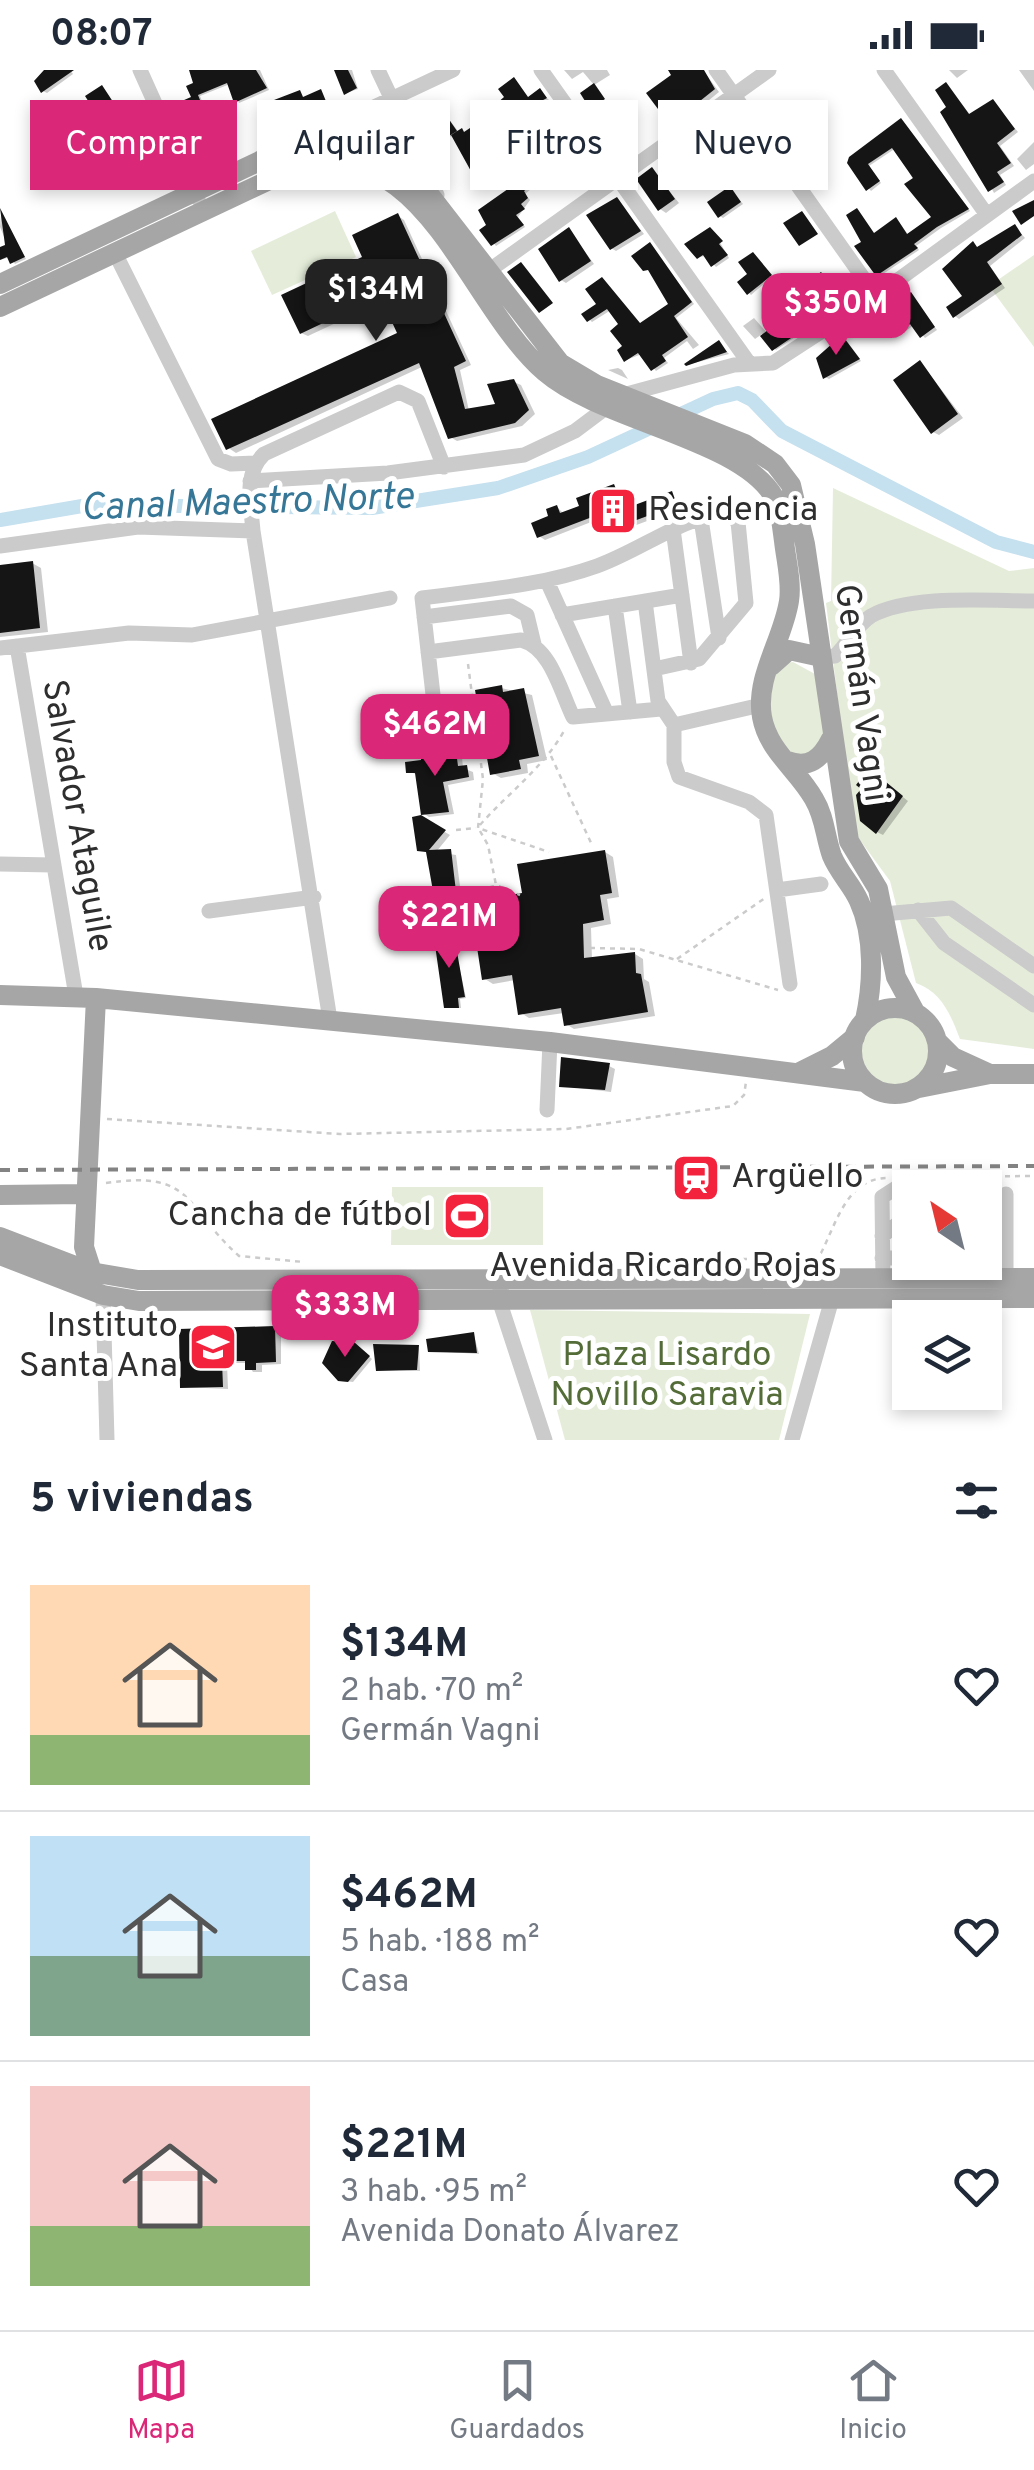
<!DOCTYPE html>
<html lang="es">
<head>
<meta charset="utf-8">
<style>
	:root { --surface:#fff; --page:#f2f2f3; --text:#1f2937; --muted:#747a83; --line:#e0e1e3; --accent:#db2777 }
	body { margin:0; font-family:Overpass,sans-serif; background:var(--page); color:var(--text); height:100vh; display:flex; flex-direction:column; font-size:38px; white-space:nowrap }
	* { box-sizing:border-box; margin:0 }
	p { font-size:32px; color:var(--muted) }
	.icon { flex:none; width:55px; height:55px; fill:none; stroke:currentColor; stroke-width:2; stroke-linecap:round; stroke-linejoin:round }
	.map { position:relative; height:1370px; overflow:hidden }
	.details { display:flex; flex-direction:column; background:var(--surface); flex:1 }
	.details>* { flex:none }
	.hud { position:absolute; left:30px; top:30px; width:975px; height:90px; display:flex; gap:20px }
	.needle { width:65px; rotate:325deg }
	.controls { position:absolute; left:892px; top:1100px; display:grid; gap:20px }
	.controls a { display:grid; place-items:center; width:110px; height:110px; border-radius:0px; background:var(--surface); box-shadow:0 5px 15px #0003; font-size:50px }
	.price { position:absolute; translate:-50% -85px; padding:0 22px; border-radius:20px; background:var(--accent); color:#fff; font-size:32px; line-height:65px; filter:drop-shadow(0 2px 5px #0008) }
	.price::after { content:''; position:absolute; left:50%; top:60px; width:30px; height:22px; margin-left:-15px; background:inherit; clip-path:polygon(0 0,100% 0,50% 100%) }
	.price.current { background:#222; color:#fff }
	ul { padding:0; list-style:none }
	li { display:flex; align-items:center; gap:30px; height:250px; padding:0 30px }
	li+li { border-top:2px solid var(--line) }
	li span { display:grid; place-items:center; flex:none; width:280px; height:200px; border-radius:0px; color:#555 }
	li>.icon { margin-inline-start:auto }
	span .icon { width:120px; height:120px; fill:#fffc; stroke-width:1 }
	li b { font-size:42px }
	h2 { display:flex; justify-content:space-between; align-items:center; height:120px; padding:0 30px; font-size:42px }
	.pill { padding:0 35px; border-radius:0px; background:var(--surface); box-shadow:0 5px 15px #0003; font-size:35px; line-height:90px }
	.pill.current { background:var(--accent); color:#fff }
	.status { display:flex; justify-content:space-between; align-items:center; height:70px; padding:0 50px; background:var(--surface); direction:ltr }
	.status svg { height:28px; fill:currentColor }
	.tab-bar { display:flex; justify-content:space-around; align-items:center; height:140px; border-top:2px solid var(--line); background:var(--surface); font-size:28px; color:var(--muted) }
	.tab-bar a { display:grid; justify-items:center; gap:5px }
	.tab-bar .current { color:var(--accent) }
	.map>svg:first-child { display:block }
	.green { fill:#e5edda }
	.shadow { fill:#0003 }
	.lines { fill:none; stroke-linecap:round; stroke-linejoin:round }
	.canal { stroke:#c5e0ee; stroke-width:14 }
	.building { fill:#151515 }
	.path { stroke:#cbcbcb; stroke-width:2.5; stroke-dasharray:5 5; stroke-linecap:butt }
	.minor { stroke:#cbcbcb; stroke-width:15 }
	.major { stroke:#a6a6a6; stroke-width:20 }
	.rail { stroke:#838383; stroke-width:4; stroke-dasharray:10 8; stroke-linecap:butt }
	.labels { text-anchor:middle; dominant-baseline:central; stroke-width:10; stroke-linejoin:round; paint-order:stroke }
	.poi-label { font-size:35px; fill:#2e2e2e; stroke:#fff; text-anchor:start }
	.street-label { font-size:35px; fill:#2e2e2e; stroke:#fff }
	.park-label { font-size:35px; fill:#546d38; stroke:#fff }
	.water-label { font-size:38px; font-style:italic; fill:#367696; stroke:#fff }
</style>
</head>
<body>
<div class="status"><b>08:07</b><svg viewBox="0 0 49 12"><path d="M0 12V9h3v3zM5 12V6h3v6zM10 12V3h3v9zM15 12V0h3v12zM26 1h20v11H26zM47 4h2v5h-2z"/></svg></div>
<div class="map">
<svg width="1034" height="1370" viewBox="0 0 1034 1370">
	<rect width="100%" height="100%" fill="#fff"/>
	<path class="green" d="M388,34L425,109L321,66Z
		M335,141L356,187L272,225L251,181Z
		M1034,185V277L989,216Z
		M833,418L1009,501L1034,498V979L960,969C951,946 942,922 916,913L890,811L854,762L826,533L831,531Z
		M793,592L815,604L825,667L807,689L781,678L767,636L768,612L786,593Z
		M859 981a37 37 0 1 1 74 0a37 37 0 1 1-74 0Z
		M392,1117H543V1175H391Z
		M530,1240L810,1244L779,1370H565Z"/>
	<path class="shadow" d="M49,0H70L73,4L47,23L43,21Z
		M199,0H260L269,20L239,33L230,14L200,26L208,47L191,56L188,54Z
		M336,0H352L358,19L346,23Z
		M564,0H607L610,5L594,15L583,2L572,9Z
		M671,0H703L719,22L677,56L672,53Z
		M949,0H968L957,8Z
		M1019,0H1034V21Z
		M947,15L971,46L993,32L1018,62L1000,76L1014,96L1000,105L1006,115L994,123L950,38Z
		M102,18L120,43L98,58L95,56Z
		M540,21L549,30L507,48L529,29Z
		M442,40L460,64L485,74L496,89L474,101L454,66L446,67Z
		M732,44L744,58L727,69L741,90L697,119L692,116Z
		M273,48L279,56L264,62L260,53Z
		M904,53L970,141L941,158L916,176L919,180L880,206L875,165L899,152L909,166L934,148L896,78L869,96L881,113L871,121L849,93Z
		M564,57L584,82L571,92L580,106L569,113L560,83Z
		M1034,72V94L1026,100L1017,89Z
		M226,78L230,86L220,91L216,81Z
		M652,100L679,133L666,143L660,139Z
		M536,102L542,110L525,124L530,130L518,147L525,157L496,176L483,160Z
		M765,108L768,113L763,118L758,111Z
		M730,119L743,134L723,148L720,146Z
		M617,130L644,164L616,181L611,178Z
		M1,144L26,189L15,194L10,187L0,190V180L8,176L0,157Z
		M398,146L404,150L471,295L460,300L469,341L498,336L514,312L521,315L535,344L522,356L457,371L450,367L424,296L236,383L230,379L214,350L400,264L385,230L308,266L301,263Z
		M1015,157L1025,168L990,196L1005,218L959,249L955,246L966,227L973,174L979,179Z
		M569,160L594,194L566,213L561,210Z
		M714,162L729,188L716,197L706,186L698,187Z
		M650,175L694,234L676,248L699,275L693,279L687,271L664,288L668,293L656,301L642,284L626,290L620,281L626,277L613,261L622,255L611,240L592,252L585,245L600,235L588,219L602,210L642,256L672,235L651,200L645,199L635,186Z
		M755,186L772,207L751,225L740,213L750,205Z
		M821,205L847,234L824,252L818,249L813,219Z
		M784,225L794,237L785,244L774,232Z
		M911,225L937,260L925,268L914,255L896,268L893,266Z
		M754,248L768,264L785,254L795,267L776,280L762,264L755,269L743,256Z
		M843,268L861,291L829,309L825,307Z
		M719,273L729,284L690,294Z
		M921,293L963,348L939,365L933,362Z
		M618,298L622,300L628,309L608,300Z
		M614,417L620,420L628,440L671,424L682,438L615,463L604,447L545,470L539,466L557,437L564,444Z
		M32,493L41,498L48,562L0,567V498Z
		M501,618L532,625L547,690L527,694L528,703L501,708L492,703Z
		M456,683L462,687L463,698L473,702L474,710L448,715L454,744L429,747L423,743L418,705L408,701Z
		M875,705L908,731L883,765L877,762Z
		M421,748L450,765L436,782L456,785L462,832L434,836L428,833L436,824L429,783L420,780Z
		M605,782L613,787L619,827L607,829L611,854L591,858L592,889L635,884L643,889L644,909L649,912L655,946L574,959L566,954L564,943L529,948L521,943L515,910L493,914L485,909L525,825Z
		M453,867L466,928L460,929L461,938H450Z
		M609,996L615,999L611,1022L562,1016Z
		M985,1128L1003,1136L1004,1183L985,1185Z
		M910,1159V1181L900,1175V1169Z
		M275,1259L281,1262V1294L262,1295V1302H253L247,1293H227L228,1319L182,1317L181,1261Z
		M474,1265L479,1284L431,1281Z
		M358,1277L372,1289L353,1312L345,1311Z
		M419,1278L420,1301L378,1299Z"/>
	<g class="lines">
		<path class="canal" d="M0,450L88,435L372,438L498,418L588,387L713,329L738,323L752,330L782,361L996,472L1034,482"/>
	</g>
	<path class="building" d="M44,0H74L41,23L34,11Z
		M189,0H256L267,18L234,33L227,13L198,25L206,45L186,56L175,34L191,27L186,16L193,13Z
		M334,0H348L357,18L344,25Z
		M668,0H704L715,19L670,55L646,23L671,5Z
		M514,7L528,27L540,18L547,28L505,50L496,34L504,27L498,19Z
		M946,12L969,44L993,29L1015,59L997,73L1011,93L997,102L1004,112L988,122L940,42L946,37L935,20Z
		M594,13L605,29L590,39L580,23Z
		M102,15L119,41L93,58L85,46L94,40L85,26Z
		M321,19L330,41L308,53L302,41L281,48L274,30L300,20L303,27Z
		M439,35L457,61L444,69L426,42Z
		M732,41L741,55L723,66L737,86L690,118L668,86Z
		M554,47L583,80L570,90L579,103L564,114L548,90L557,83L536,55Z
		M901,48L969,139L937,157L914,174L918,178L876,206L854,176L861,172L846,145L857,138L874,163L896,147L907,164L931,147L904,114L913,108L892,78L868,94L880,111L866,121L847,93L849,87Z
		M616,50L634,75L619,86L601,60Z
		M462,58L464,62L470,58L495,87L472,103L451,65Z
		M652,97L675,129L658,141L636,109Z
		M536,99L541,108L524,121L528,128L521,134L525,139L516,145L524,155L491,176L479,160L486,155L478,140Z
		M730,116L741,132L718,148L707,132Z
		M617,127L641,161L610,180L586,145Z
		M1034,130V146L1021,155L1012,141Z
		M0,138L25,187L10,194L7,187L0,190V177L5,175Z
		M802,141L818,164L799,176L783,153Z
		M398,143L466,291L454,297L465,339L495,334L487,314L514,309L529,340L515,353L448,369L419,293L226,380L211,349L397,263L380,226L300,264L281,225L362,187L352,165Z
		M1015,154L1022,165L987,192L1002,214L953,248L946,237L962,226L942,199L973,171L977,177Z
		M569,157L591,191L559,212L538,179Z
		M710,157L723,171L719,174L728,185L711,197L703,185L697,189L684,174Z
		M650,172L692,232L674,246L688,267L662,285L666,291L651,301L638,283L624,292L617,280L622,276L610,261L618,254L607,239L587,252L581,244L596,234L585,219L602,207L640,253L668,234L648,200L643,201L631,186Z
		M753,182L772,205L747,225L737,212L747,204L738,192Z
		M521,192L553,233L539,243L507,202Z
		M821,202L843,230L816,251L798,227L810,218L806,213Z
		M911,222L935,257L920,268L910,254L891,268L877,247Z
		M783,249L794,266L772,281L760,266Z
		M842,265L860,289L823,309L816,288Z
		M719,270L727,282L686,296L684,294Z
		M920,290L958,344L931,364L893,310Z
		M614,414L624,439L672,421L677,435L607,461L600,444L537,468L531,453L548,446L546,439L557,435L560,443L579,436L576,428Z
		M33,491L40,558L0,563V495Z
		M502,615L503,622L524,618L539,686L519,690L521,699L490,705L475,620Z
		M456,681L458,696L467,695L469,707L443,712L449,742L421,745L415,703H406L405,692L421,690V685Z
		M869,698L903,726L876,764L860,751L856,725L861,719L856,715Z
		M421,745L446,760L429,780L451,779L457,830L425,834L423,822L433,821L426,782L417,781L412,747Z
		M605,780L612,823L600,825L604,850L583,854L584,888L635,882L636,903L641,904L648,942L564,956L561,938L518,945L512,905L482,910L470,831L522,823L517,794Z
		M454,865L465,927L458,928L459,938H444L434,868Z
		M561,987L610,993L605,1020L559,1017Z
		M275,1256L276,1292L256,1293V1300H245V1291H222L223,1317L180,1318L179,1259Z
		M474,1262L477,1283L428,1282L426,1269Z
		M332,1271L354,1272L370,1286L348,1312L338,1311L322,1293Z
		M373,1274L419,1275L417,1300L376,1301Z"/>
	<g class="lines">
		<path class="path" d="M468,594L483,709L478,758L549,782
			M551,686L592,775
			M480,755C508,723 544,697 564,661
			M456,760L476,758
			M480,761L488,775L496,815L520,825
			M463,844L476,821L495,816
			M590,878L639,879L778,920
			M677,889L765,828
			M107,1049L340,1064L566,1059L733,1036L744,1025L746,1012
			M905,1107L1034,1106
			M106,1113C195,1100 183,1136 239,1186L304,1192
			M672,1191L814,1187L821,1183C836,1154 847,1108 887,1108"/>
		<path class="minor" d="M140,0L198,129
			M378,0L437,125
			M541,0L749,293
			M716,0L876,226
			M884,0L987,145
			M293,75L453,0
			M115,183L218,389L231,394L255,393
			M480,207L769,0
			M250,411L388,403L524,385L575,361L623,325L734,295L773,293L876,226L1034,111
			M701,449L719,568
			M673,459L691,593
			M0,476L138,457L253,461
			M547,511L607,644
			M645,531L658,631L674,655V692L679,707L749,732L766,745L790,914
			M615,536L630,642
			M562,545L682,525
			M424,547L511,536L527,545L534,574
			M17,576L76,926
			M0,578L129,563L192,565L390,528
			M428,582L521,570C551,578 560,620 573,647L661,639
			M821,587L835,586C848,574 856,555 871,546C911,524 989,531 1034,531
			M674,655L761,635
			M437,660L422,528C480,520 541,516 597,496C641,480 679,449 726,442L738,452L746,533L699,589L654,599
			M0,794L53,795
			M777,820L821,814
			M918,840L944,873L1034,935
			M209,841L314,827
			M883,844L951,838L1034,896
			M330,950L253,461C251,435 243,404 264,384L399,322L418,331L444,397
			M547,1040L550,972
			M1006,1124V1208
			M882,1166L900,1152L902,1141
			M882,1188H910
			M985,1188H1006
			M883,1209L882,1127L896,1118L902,1127
			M500,1220L499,1230L545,1370
			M103,1225L107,1370
			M792,1370L832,1229"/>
		<path class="major" d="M0,214L285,79L346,72L375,80L411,101L560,293L597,315L745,374L775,394L791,415L805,474L849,771L878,819L896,907L915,942
			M0,237L282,104C421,47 463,231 545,302C602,351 741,369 774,427C781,440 782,457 784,471C786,490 792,512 789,531C783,570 755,607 762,647C768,681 798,700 814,729C825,747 825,767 832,786C839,803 852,815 859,831C875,866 873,914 865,950
			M771,596L789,580L821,587
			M787,691C809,699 821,689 831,669
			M0,925L96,928L550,972L865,1012
			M852 981a43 43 0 1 1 86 0a43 43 0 1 1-86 0Z
			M938,972L953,987L988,1003
			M798,1003L832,986L855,967
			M919,1018L990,1004H1034
			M0,1125L84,1124
			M0,1167L91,1202L138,1210L1034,1208
			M0,1185L103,1225L139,1231L1034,1228
			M94,1208L84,1177L96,928"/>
		<path class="rail" d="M0,1100L1034,1096"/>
	</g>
	<defs>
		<g id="building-square" transform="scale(2.5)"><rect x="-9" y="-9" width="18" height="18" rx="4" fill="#f3223d" stroke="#fff"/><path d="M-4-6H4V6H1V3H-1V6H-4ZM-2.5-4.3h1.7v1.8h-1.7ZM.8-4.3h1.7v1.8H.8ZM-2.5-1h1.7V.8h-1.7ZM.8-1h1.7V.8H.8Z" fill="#fff"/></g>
		<g id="station-square" transform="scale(2.5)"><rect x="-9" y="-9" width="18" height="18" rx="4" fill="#f3223d" stroke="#fff"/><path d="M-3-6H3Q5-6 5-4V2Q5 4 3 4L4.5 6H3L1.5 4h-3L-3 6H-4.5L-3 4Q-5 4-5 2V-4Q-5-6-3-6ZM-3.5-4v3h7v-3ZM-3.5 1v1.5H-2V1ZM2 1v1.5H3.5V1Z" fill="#fff"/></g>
		<g id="stadium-square" transform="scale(2.5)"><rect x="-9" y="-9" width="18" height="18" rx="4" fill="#f3223d" stroke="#fff"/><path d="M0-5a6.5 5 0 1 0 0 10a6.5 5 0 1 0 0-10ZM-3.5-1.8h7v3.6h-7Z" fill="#fff"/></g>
		<g id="school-square" transform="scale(2.5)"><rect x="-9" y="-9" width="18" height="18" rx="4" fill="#f3223d" stroke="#fff"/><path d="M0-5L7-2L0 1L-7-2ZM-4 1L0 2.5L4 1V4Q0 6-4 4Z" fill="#fff"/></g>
	</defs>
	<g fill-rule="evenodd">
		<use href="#building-square" x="613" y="441"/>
		<use href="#station-square" x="696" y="1108"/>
		<use href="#stadium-square" x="467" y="1146"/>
		<use href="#school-square" x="213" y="1277"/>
	</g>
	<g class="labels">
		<g class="poi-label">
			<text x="648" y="441">Residencia</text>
			<text x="731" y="1108">Argüello</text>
			<text x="432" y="1146" text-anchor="end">Cancha de fútbol</text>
			<text x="178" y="1257" text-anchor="end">Instituto<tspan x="178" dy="40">Santa Ana</tspan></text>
		</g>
		<g class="street-label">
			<text transform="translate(860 623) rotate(82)">Germán Vagni</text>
			<text transform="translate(76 746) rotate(80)">Salvador Ataguile</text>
			<text x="663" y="1197">Avenida Ricardo Rojas</text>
		</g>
		<g class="park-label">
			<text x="667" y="1286">Plaza Lisardo<tspan x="667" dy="40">Novillo Saravia</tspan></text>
		</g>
		<g class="water-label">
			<text transform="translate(247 434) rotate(-2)">Canal Maestro Norte</text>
		</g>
	</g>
</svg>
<div class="controls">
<a><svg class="needle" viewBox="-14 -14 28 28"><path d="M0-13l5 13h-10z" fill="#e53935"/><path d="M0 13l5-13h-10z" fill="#747a83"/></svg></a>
<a><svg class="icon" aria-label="layers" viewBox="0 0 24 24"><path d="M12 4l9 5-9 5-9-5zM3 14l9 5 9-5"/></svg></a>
</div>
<b class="price current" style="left:376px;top:274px">$134M</b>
<b class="price" style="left:836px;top:288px">$350M</b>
<b class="price" style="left:435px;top:709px">$462M</b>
<b class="price" style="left:449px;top:901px">$221M</b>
<b class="price" style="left:345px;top:1290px">$333M</b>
<div class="hud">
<a class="pill current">Comprar</a>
<a class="pill">Alquilar</a>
<a class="pill">Filtros</a>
<a class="pill">Nuevo</a>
</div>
</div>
<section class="details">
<h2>5 viviendas<svg class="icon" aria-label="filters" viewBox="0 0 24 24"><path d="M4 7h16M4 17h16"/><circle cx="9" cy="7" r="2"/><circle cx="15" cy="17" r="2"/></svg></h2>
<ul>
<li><span style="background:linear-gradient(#ffd9b3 75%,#8fb573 0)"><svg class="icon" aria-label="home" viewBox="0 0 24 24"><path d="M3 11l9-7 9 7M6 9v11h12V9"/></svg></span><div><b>$134M</b><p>2 hab. · 70 m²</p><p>Germán Vagni</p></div><svg class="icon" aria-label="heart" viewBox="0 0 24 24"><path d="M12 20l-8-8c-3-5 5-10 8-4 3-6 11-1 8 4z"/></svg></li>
<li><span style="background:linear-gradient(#bfe0f5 60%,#7fa58c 0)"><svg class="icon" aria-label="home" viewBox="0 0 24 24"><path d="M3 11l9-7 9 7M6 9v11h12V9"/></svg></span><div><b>$462M</b><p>5 hab. · 188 m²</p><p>Casa</p></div><svg class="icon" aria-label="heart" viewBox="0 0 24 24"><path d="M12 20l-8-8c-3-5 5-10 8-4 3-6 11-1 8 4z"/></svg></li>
<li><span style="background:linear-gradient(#f6c9c9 70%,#8fb573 0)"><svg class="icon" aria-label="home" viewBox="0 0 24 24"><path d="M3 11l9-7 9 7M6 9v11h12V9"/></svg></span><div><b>$221M</b><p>3 hab. · 95 m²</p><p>Avenida Donato Álvarez</p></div><svg class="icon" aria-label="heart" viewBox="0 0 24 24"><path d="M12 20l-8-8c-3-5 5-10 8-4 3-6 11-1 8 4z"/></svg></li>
</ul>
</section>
<nav class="tab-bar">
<a class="current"><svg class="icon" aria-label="map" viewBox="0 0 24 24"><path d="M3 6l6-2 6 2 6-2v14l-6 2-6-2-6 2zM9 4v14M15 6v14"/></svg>Mapa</a>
<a><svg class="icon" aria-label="saved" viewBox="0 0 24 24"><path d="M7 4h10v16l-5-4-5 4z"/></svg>Guardados</a>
<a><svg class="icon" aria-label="home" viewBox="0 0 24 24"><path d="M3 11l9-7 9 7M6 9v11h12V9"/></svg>Inicio</a>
</nav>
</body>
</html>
